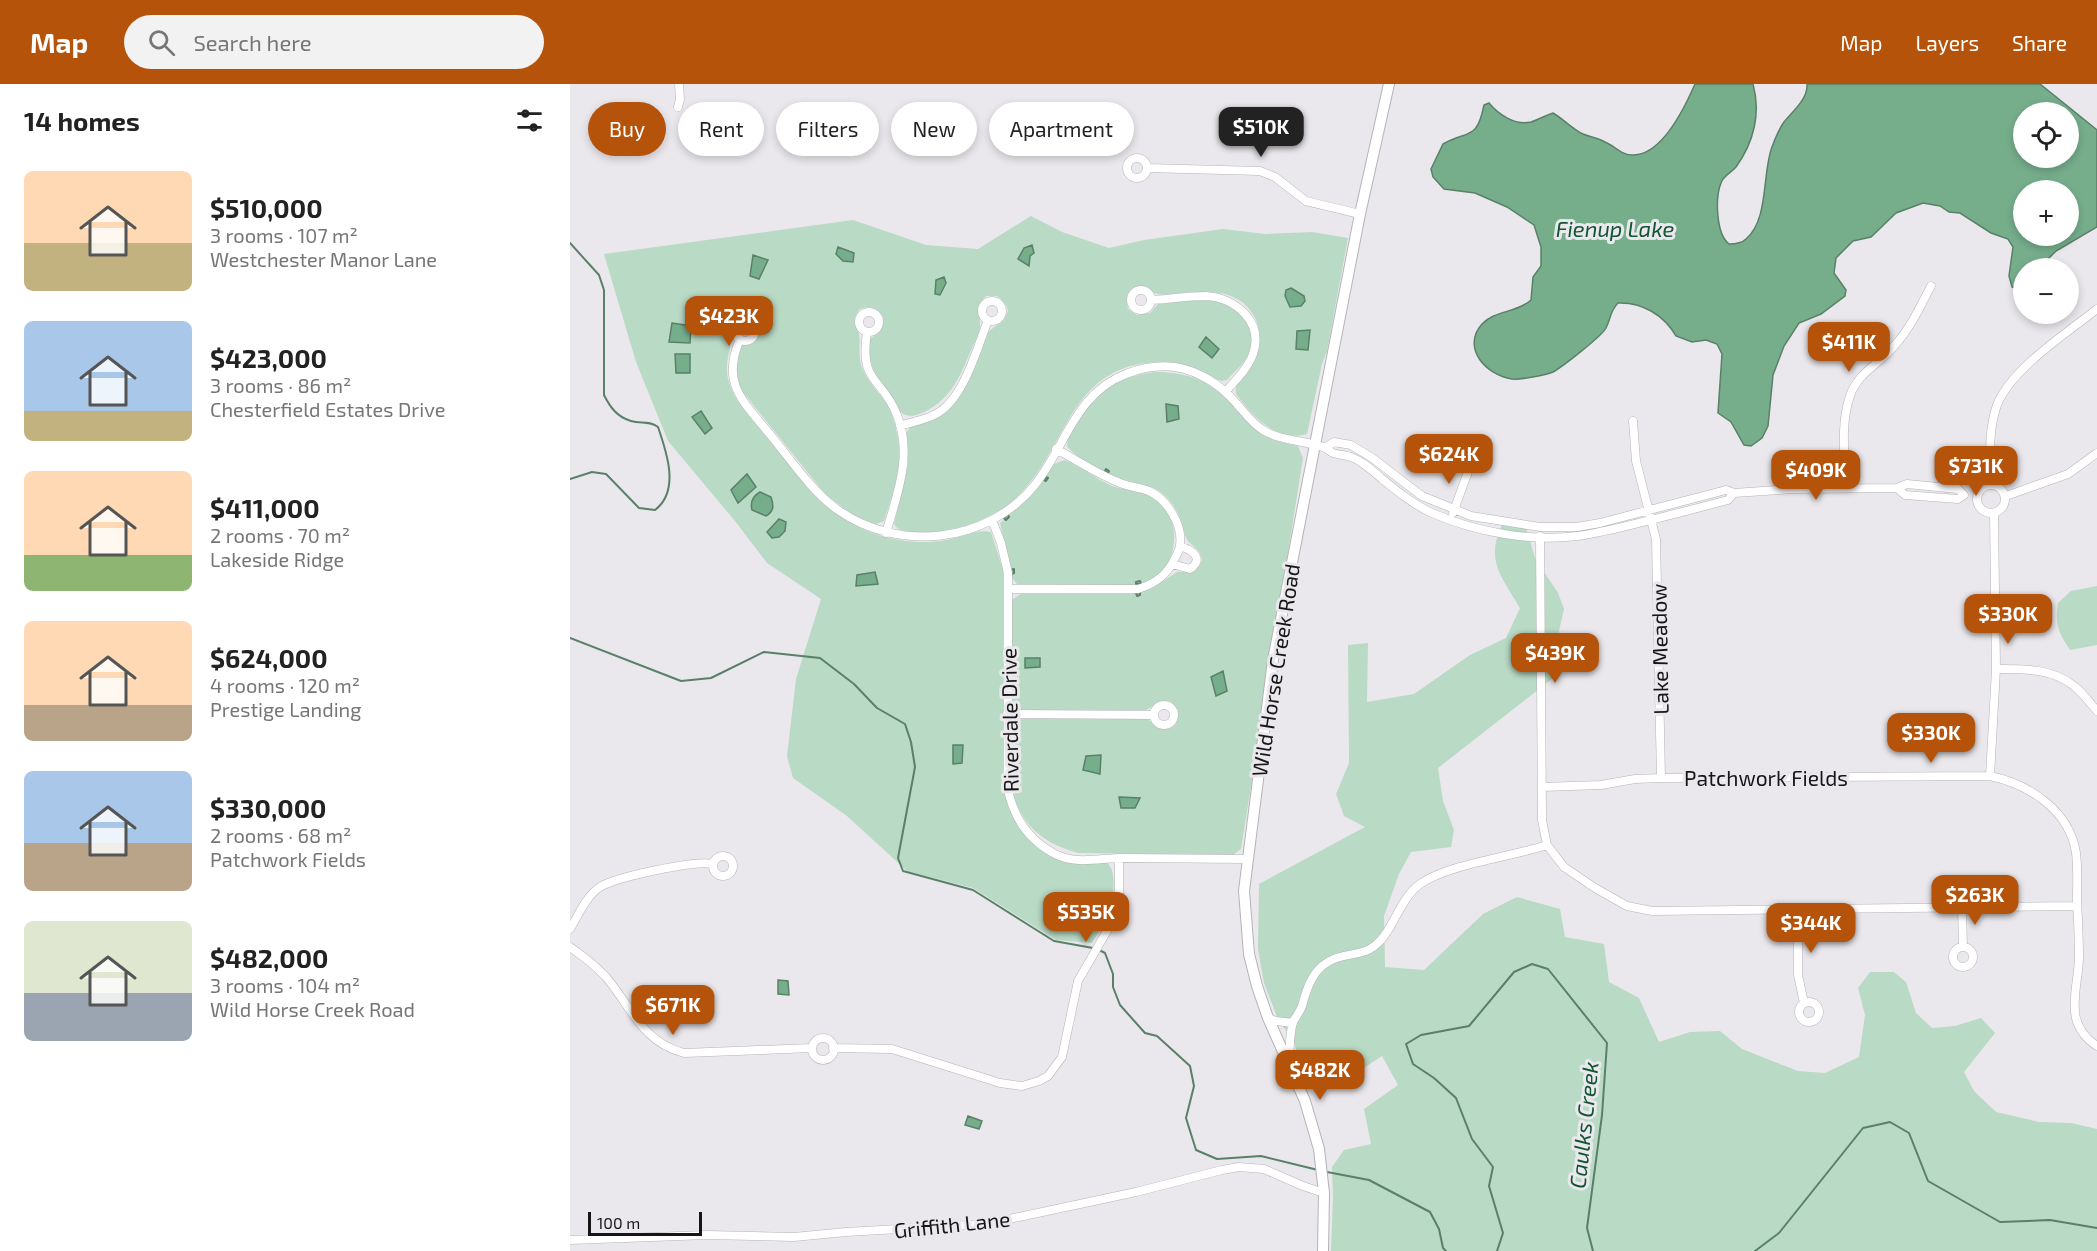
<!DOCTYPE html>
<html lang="en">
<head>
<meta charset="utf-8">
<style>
	:root { --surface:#fff; --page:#f2f2f2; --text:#222; --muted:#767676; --accent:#b45309 }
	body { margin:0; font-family:"Exo 2",sans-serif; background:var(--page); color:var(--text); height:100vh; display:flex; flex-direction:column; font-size:22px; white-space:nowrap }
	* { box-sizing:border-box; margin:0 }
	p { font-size:20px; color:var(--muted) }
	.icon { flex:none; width:33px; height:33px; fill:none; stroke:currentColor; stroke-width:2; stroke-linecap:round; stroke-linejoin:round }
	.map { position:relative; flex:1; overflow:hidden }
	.details { display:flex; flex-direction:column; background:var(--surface); width:570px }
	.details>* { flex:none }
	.banner { position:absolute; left:18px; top:18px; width:570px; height:54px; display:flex; gap:12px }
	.fabs { position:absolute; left:1443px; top:18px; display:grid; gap:12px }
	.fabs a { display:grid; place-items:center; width:66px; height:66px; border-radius:50%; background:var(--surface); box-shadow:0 3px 9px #0003; font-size:30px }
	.scale { position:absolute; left:18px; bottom:15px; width:114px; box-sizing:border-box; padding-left:6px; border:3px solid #171617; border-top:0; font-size:16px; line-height:21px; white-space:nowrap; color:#171617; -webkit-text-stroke:4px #eae8ec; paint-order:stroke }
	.price { position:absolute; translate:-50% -51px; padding:0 14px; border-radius:12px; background:var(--accent); color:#fff; font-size:20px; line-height:39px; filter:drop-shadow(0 2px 3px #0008) }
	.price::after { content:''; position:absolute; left:50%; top:36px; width:18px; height:14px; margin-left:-9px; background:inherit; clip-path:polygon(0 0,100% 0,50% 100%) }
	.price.selected { background:#222; color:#fff }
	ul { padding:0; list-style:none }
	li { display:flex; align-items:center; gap:18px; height:150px; padding:0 24px }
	li span { display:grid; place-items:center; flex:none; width:168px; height:120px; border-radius:9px; color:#555 }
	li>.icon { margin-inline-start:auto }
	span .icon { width:72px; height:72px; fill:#fffc; stroke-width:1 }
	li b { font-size:26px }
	h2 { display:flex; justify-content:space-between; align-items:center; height:72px; padding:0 24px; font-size:26px }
	.chip { padding:0 21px; border-radius:27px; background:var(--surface); box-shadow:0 3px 9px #0003; font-size:21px; line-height:54px }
	.chip.selected { background:var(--accent); color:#fff }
	header { display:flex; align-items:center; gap:36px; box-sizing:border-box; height:84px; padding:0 30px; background:var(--accent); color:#fff }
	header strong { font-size:28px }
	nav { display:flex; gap:33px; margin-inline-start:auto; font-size:21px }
	.search { width:420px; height:54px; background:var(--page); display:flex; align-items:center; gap:15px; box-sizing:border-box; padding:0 21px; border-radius:33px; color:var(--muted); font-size:22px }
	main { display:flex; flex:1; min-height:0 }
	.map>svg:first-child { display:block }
	.green { fill:#b9dac4 }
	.water { fill:#76ae8c; stroke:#5a8069; stroke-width:1.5; fill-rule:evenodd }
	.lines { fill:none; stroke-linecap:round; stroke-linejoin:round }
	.stream { stroke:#5a8069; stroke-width:2 }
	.street-casing { stroke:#b5b3b7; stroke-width:9 }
	.secondary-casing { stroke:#b5b3b7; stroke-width:12 }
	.street { stroke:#fff; stroke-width:8 }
	.secondary { stroke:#fff; stroke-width:10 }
	.labels { text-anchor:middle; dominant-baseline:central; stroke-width:6; stroke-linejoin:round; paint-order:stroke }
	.street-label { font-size:21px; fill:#171617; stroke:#eae8ec }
	.water-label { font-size:22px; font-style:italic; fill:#115534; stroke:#eae8ec }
</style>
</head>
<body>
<header>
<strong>Map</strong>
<div class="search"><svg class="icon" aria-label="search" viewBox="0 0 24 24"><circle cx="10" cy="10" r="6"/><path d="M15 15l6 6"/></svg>Search here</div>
<nav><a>Map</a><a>Layers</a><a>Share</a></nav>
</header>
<main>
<section class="details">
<h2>14 homes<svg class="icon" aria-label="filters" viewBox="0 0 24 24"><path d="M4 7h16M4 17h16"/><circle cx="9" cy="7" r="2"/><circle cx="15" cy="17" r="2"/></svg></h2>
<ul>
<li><span style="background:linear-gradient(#ffd9b3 60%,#c2b280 0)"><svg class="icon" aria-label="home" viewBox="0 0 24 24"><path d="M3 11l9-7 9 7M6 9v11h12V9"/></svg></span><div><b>$510,000</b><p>3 rooms · 107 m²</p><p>Westchester Manor Lane</p></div></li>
<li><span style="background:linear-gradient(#a9c7e8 75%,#c2b280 0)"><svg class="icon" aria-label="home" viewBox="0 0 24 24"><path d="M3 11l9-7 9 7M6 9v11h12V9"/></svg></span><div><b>$423,000</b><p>3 rooms · 86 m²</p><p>Chesterfield Estates Drive</p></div></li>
<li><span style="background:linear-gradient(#ffd9b3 70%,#8fb573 0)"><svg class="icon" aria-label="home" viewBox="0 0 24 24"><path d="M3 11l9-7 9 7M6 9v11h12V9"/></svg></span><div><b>$411,000</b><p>2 rooms · 70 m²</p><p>Lakeside Ridge</p></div></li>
<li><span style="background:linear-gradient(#ffd9b3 70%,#b9a48a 0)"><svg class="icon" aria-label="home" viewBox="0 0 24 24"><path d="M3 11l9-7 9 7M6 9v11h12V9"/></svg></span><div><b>$624,000</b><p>4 rooms · 120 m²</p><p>Prestige Landing</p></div></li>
<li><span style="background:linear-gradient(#a9c7e8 60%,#b9a48a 0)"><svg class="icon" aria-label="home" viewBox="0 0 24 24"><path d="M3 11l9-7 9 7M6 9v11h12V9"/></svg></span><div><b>$330,000</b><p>2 rooms · 68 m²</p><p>Patchwork Fields</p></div></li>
<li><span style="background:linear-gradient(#dfe7d0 60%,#9aa5b1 0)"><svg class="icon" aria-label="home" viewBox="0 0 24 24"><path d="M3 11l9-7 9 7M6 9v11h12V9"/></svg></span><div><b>$482,000</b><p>3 rooms · 104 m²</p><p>Wild Horse Creek Road</p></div></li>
</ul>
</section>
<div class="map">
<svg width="1527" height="1167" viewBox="0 0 1527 1167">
	<rect width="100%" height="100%" fill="#eae8ec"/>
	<path class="green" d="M461,132L492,148L539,164L574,156L653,145L695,150L742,148L778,154L757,267L752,280L737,350C706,359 683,332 666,310C663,295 683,284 687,271C691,261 690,244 685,234C669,203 637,208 607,209C601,210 593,212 588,210C580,208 576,203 567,203C558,209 555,215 558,225L567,231L580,229L588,220C606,219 627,214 644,217C671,221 690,244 678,271C674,280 664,288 657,296L652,297C630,291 619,278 592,278C500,279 500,359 450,410C435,425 415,436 395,442C373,449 350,452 328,445L324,440L336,390L338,380L336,350L340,343C360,337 380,326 392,309L419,247L434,236L438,227L436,221L431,215L427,212H416C406,222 410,230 410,242C410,249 405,258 402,264C391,290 383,312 358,326C331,341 327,324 314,304C303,287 298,276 299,256L310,247L313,233C307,224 301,221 290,225C280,238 287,238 289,250C291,262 287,274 293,286C299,300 309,308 317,320C323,330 326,344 328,355C334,382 322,411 314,437L303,441L283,431L255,410L172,307C166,296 160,268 173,260C176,259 180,260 182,258C189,255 191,245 188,239C186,235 180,232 176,231C171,231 164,235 162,240C160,245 161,249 161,254C161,270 153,279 159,298C164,318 183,335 195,351C236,401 266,448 336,457C350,459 364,458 377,456C394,452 405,445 421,448L433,486V705L443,733L470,764L537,779C548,787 543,817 538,829C535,840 528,849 522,859L486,856L403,804L337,787L277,732L223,694L217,672L226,595L251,515L197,479L165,437L98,357L66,278L34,170L283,136L356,161L408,165Z
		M584,288C611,288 637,294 657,314C668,325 676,338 689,348C701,356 715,359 728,362L733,374L671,765L663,771L509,769C472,760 448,739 441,700C438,682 441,661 442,643L444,639L452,635H578C590,649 611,649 608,626L600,617H592L576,626H450L443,620L442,615V518L443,515L451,510H562L581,505L607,488H623C640,474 629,468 619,458C614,453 614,444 611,437C607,425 599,414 589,407C576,399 562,399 549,394C537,390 504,373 497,362C497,353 503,345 508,337C526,308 550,292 584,288Z
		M495,376C511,383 525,394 540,401C552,406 565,406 577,410C602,418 609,450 601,472C595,490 579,498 562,501L447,500L443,495L430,439L461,412L484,380Z
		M954,437L965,474L988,509L994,525L989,547L996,584L868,684L873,717L884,746L881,763L841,768L829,790L814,832L815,883L854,886L913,830L947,813L990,825L995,853L1034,860L1039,898L1069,914L1089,958L1120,948L1150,947L1172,965L1228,987L1255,989L1289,973L1295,931L1288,904L1300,888H1324L1336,898L1346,929L1362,944L1385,942L1411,934L1425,949L1394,988L1404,1007L1426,1028L1469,1038L1501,1039L1527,1045V1167H761L763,1114L762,1083L774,1066L801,1060L794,1025L828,1001L812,972L786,989L755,996L740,990L730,976L722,953L709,938L694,899L688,865L689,800L795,743L774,732L766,710L779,679L778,561L798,559L797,618L844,610L900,571L936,554L950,524C932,493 915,477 932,441Z
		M1527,502V561L1500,566C1488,548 1485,540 1488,519L1501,507Z"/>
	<path class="water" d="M1125,0H1183C1191,29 1184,58 1166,83C1161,89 1153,92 1151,99C1145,114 1146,150 1159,160C1164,160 1172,159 1176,155C1199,136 1192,89 1202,63C1205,55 1209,45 1214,38C1223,27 1238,15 1237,0H1470L1527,46V143L1486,167L1469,184H1454L1452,207L1442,203L1439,192L1443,163L1438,155L1421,149L1390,129L1379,128L1370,122L1353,119L1326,129L1301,153L1283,157L1266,174L1264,189L1276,206L1275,212L1251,230L1229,239L1214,262L1203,291L1198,342L1192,354L1181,362L1174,361L1161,338L1148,329L1152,270L1147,260L1136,256L1122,258L1106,252C1094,231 1072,218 1048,219C1040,227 1041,234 1036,244C1032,252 992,283 983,288C976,291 950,296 942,295C916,291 891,264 912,240C925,226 947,229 961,216L963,193L971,182V163L964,141L937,123L905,109L874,105L863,93L861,85L873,60C898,46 907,57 914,21L919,19C928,30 945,42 961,38C968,36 976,31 983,29C992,34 1005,47 1013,50C1020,53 1028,54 1035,58C1045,62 1052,72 1064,71C1093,70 1115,23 1125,0ZM1454,28H1498V74H1454ZM1454,106H1498V152H1454Z
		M462,161L464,169L460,172L459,182L448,175L454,164Z
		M268,163L284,169L283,178L273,177L266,170Z
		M183,171L198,176L189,195L180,192Z
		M374,193L376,199L370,211L365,210L366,196Z
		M721,204L734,212L735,217L731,222L720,223L715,212L716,206Z
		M102,239L121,242L120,259L99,258Z
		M740,246L738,266L726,265L727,247Z
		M636,253L649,265L642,274L629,263Z
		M105,270H120V289H106Z
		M596,320L608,322L609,335L597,338Z
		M131,327L142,344L135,350L122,333Z
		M177,390L186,403L168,419L161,406Z
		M190,408L201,413C204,422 204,427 196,432L182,426C180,418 183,412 190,408Z
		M209,435L216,438L215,447L209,453L202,454L197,448Z
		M305,488L308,500L286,502L287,491Z
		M455,574H470V583L455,584Z
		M653,587L657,607L646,612L641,593Z
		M383,661H393L392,679L383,680Z
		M531,671L530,690L513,686L516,672Z
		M549,713L570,714L565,724H551Z
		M208,896L218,897L219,911L208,910Z
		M398,1032L412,1037L409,1045L395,1041Z"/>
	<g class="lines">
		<path class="stream" d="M0,159L29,191L34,206V311C40,323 47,333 61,337C71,340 79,336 88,343C97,369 110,407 85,426L69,424L36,390L22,388L0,395
			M536,385L539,387L538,389L535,387Z
			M476,393L478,394L476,397L474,396Z
			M438,431L439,433L436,436L434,434Z
			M444,485V489L442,490L441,486Z
			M570,497L571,500H566V498Z
			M570,508V511L567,512L566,509Z
			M0,554L111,597L141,594L194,568L250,574L284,600L307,624L335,640L341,658L345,683L328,774L333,787L403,806L484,857L523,864
			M529,866L535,869L543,890V903L550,921L575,949L587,952L620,982L624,1002L616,1034L626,1066L647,1075L691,1072L748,1086
			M757,1088L799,1096L860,1128L869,1145L873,1164L876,1167
			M927,1167L933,1149L919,1102L923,1083L902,1055L886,1014L864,994L843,980L836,960L851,951L899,942L944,888L962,880L978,885L1037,959L1032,1031L1017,1144L1023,1167
			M1185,1167L1209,1149L1293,1044L1320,1038L1339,1049L1358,1097L1430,1138L1480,1136L1527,1144"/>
		<g class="street-casing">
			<path id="street" d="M108,23L110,15L109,0
				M557 84a10 10 0 1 1 20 0a10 10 0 1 1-20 0Z
				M577,84L690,87L705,93L736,117L790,130
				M561 216a10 10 0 1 1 20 0a10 10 0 1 1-20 0Z
				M581,216C599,215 618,212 636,212C666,214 694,238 683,270C678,284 666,296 656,307
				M412 227a10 10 0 1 1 20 0a10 10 0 1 1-20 0Z
				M289 238a10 10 0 1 1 20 0a10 10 0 1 1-20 0Z
				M165 247a10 10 0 1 1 20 0a10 10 0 1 1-20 0Z
				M297,248C289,301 312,292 327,331C343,371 327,411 316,449
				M170,255C151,299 172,316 198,348C220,374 240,406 268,426C328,468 416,460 464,402C495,364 505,309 556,290C571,284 588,281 605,283C630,287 652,302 667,320C675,329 683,340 693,346C711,357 733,356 753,363C757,364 759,367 763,369C769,371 776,371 781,373C792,377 802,386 811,394C827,407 844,421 862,429C906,448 960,458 1007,452C1020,451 1032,447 1044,445C1082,436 1120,426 1158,416L1164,409L1156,406L1030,439L1007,443H970L901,432L852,412L801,373L781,361L764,358L756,363
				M1063,337L1066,377L1086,455L1091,694
				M330,342C342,338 355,336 366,330C394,315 407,264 418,236
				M1421,400C1420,375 1418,346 1427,321C1441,285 1497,249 1527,225
				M1407 415a14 14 0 1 1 28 0a14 14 0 1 1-28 0Z
				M1276,404C1275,375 1270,340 1280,312C1287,289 1311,279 1325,261C1341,243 1350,223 1361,202
				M1164,409L1223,405L1327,404L1337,400L1388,405L1394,411L1388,415L1335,411L1327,404
				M1436,412L1498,390L1527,369
				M883,429L903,374
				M422,436L431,459L438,489V706C444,734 458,756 485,770C506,781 530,774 553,774C594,774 636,775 677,775
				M970,452L972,736L977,761L994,783L1025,804L1057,822L1082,827L1507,822
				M602,480L620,485C635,474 622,466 610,462
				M438,505H568C585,500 598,490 605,474C607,470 610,465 610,461C613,441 597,415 579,407C569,403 558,403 548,398C527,390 507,376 486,365
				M1426,585C1453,585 1482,584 1504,602C1513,609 1520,619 1527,627
				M584 631a10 10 0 1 1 20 0a10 10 0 1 1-20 0Z
				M437,630L584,631
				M1420,692L1426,585L1424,429
				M972,703L1031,701L1065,695L1091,694L1420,692C1459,700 1500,727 1506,769C1508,784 1507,800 1507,815C1508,835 1509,855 1509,874C1508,907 1492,939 1527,962
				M143 782a10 10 0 1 1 20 0a10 10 0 1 1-20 0Z
				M1392,822L1393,863
				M1228,824V891L1234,919
				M0,845C8,832 16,812 30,803C46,793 125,776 143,780
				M1383 873a10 10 0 1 1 20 0a10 10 0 1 1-20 0Z
				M0,863C13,872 25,881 36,893C62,924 72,958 114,969L242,964
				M1229 928a10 10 0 1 1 20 0a10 10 0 1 1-20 0Z
				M698,934L706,937L723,939
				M242 965a11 11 0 1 1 22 0a11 11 0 1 1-22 0Z
				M263,964L322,965L430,999L452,1002L469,997L478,992L492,973L508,897L545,833L549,822V774
				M719,979C720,966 719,951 723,938C726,932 730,928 732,922C737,903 744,882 764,875C776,870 789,871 800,865C823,852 827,817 850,800C878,780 942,773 977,761
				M0,1156L137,1151L224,1153L276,1148L416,1140L566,1108L652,1086L669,1083L694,1085L733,1102L754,1109"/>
		</g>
		<g class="secondary-casing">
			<path id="secondary" d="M753,1167L754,1109L749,1065L735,1017L698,934L687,902L679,870L674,807L703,576L790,130L819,0"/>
		</g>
		<use href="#street" class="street"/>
		<use href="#secondary" class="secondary"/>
	</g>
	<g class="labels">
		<g class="street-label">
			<text transform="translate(1089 565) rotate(-91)">Lake Meadow</text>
			<text transform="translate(705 586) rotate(-81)">Wild Horse Creek Road</text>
			<text transform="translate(439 636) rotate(-91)">Riverdale Drive</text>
			<text x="1196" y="693">Patchwork Fields</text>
			<text transform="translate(382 1140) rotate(-6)">Griffith Lane</text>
		</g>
		<g class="water-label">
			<text x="1045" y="144">Fienup Lake</text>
			<text transform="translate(1013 1041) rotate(-84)">Caulks Creek</text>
		</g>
	</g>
</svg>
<div class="fabs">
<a><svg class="icon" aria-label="locate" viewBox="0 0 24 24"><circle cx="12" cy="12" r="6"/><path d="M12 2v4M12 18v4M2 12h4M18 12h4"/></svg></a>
<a>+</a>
<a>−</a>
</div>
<div class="scale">100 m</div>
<b class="price selected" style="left:691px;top:74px">$510K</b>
<b class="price" style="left:159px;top:263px">$423K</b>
<b class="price" style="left:1279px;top:289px">$411K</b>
<b class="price" style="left:879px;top:401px">$624K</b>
<b class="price" style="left:1406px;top:413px">$731K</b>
<b class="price" style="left:1246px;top:417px">$409K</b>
<b class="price" style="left:1438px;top:561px">$330K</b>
<b class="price" style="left:985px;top:600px">$439K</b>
<b class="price" style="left:1361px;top:680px">$330K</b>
<b class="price" style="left:1405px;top:842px">$263K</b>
<b class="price" style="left:516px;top:859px">$535K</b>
<b class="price" style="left:1241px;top:870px">$344K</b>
<b class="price" style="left:103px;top:952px">$671K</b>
<b class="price" style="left:750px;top:1017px">$482K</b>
<div class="banner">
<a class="chip selected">Buy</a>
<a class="chip">Rent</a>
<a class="chip">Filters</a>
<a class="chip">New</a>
<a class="chip">Apartment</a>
</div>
</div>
</main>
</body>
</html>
